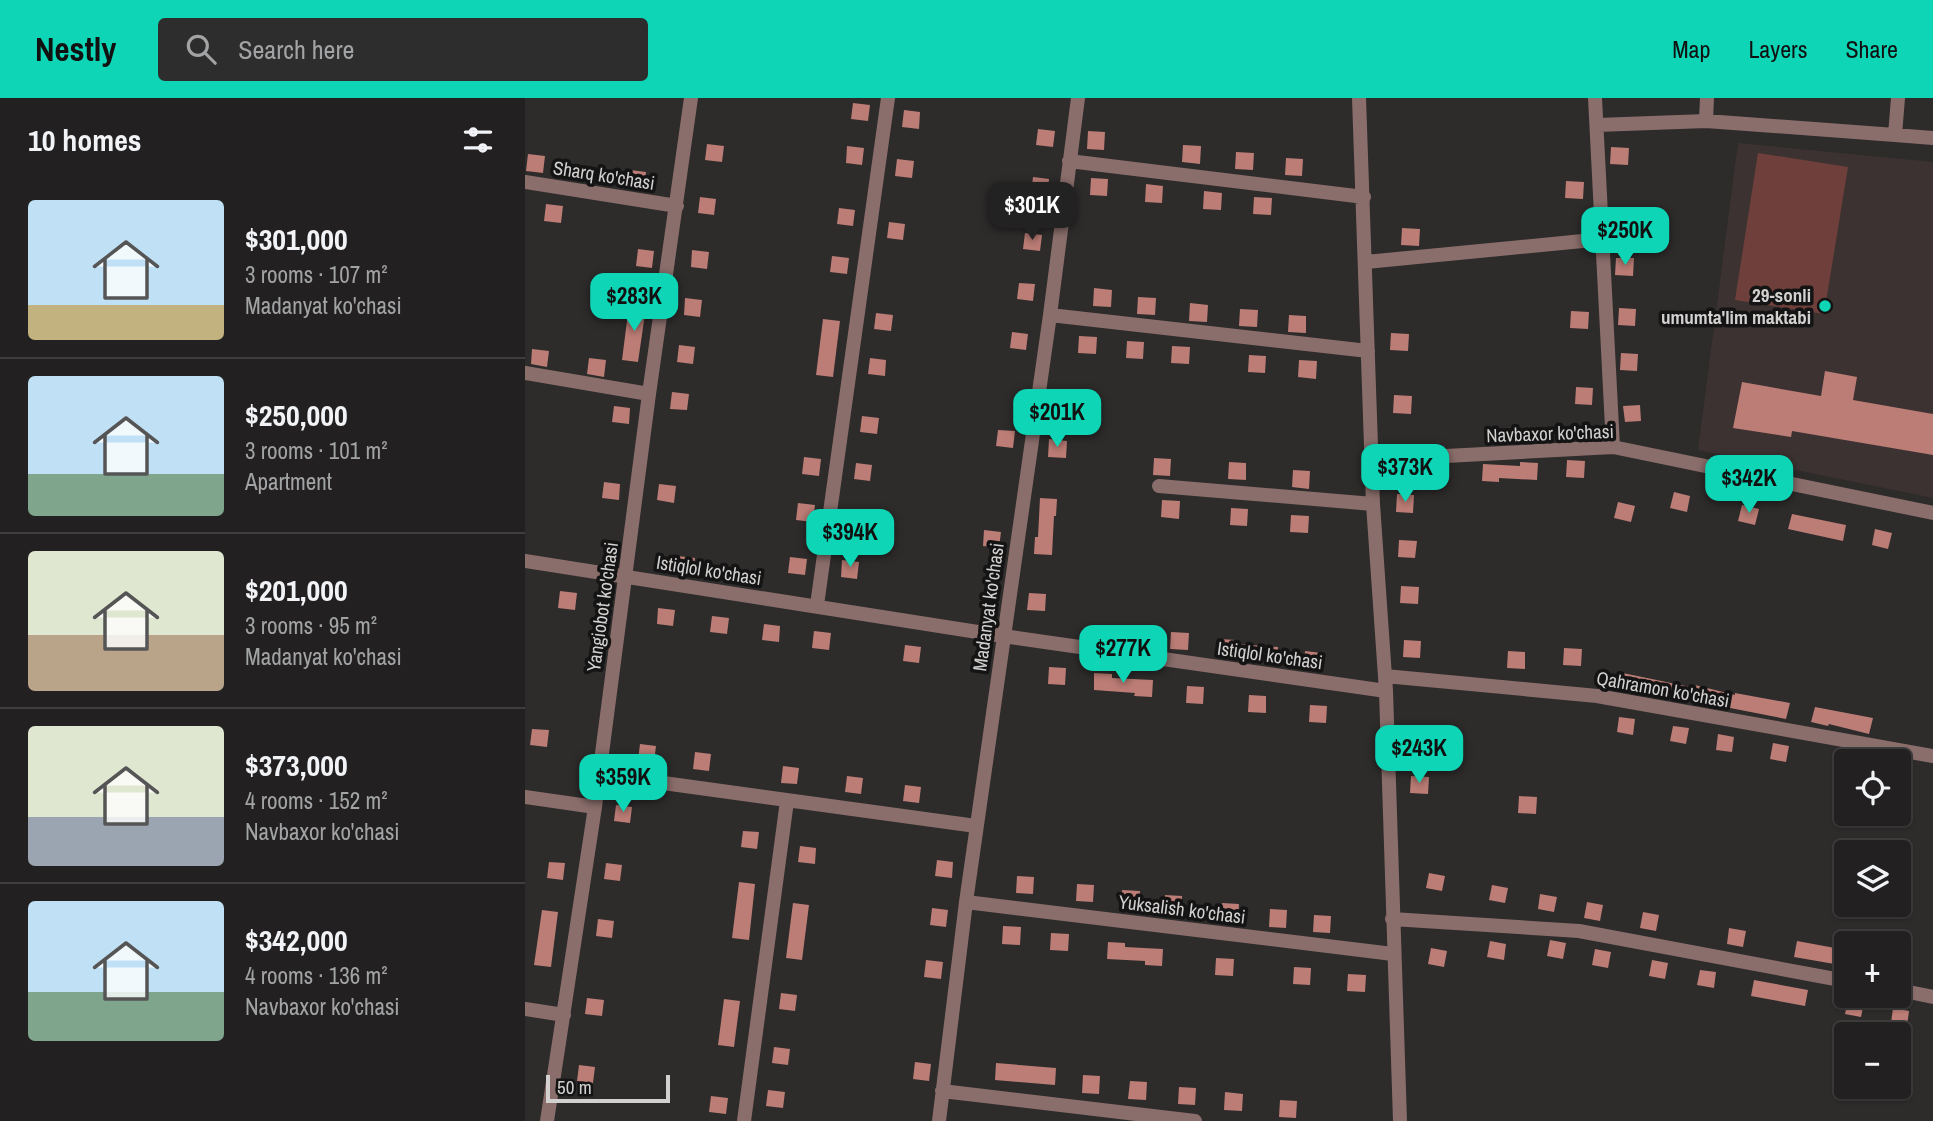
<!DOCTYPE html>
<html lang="en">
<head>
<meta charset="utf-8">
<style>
	:root { --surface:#222020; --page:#2e2d2d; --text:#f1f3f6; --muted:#a2a3a5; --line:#3f3e3e; --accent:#0dd5b5 }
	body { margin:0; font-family:"Archivo Narrow",sans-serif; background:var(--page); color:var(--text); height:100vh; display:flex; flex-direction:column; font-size:26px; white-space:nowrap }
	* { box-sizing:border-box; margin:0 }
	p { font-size:23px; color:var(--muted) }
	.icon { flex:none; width:38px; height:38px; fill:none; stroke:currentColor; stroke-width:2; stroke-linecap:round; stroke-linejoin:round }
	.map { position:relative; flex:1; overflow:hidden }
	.sheet { display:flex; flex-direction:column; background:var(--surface); width:525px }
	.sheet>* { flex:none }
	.tools { position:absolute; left:1309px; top:651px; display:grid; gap:14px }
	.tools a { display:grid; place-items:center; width:77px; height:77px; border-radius:7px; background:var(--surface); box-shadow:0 2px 5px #0004,0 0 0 2px var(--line); font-size:35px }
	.scale { position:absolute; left:21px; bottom:18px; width:124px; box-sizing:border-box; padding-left:7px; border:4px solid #d2d1d0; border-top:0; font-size:19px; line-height:24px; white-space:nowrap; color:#d2d1d0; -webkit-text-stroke:5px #151414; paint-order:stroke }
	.price { position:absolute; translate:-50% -60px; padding:0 16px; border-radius:14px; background:var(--accent); color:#111; font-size:23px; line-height:46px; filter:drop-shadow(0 2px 4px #0008) }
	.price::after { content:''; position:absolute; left:50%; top:42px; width:21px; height:16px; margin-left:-10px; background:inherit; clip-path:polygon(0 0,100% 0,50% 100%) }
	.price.current { background:#222; color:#fff }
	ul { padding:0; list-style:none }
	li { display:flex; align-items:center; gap:21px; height:175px; padding:0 28px }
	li+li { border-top:2px solid var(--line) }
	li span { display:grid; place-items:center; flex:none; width:196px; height:140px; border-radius:7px; color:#555 }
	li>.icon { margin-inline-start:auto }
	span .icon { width:84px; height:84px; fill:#fffc; stroke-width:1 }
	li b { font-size:30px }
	h2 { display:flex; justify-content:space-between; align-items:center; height:84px; padding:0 28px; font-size:30px }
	header { display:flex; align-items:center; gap:42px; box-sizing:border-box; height:98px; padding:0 35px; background:var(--accent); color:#111 }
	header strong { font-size:33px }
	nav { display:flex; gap:38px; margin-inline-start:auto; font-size:24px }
	.search { width:490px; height:63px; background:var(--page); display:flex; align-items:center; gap:18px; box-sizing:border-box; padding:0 24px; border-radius:7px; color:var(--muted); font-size:26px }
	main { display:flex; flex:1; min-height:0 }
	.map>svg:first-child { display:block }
	.built { fill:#3c3231 }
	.green { fill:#6f403b }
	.building { fill:#bc7d76 }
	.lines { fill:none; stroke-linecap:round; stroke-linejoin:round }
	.minor { stroke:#8a6e6b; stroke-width:14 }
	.poi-dot { fill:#0dd5b5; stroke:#151414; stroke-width:2.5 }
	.labels { text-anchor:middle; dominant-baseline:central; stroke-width:7; stroke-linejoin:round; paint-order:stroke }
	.street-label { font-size:19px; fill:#d2d1d0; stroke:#151414 }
	.poi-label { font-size:19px; font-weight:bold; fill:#d2d1d0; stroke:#151414; text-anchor:end }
</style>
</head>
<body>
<header>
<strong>Nestly</strong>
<div class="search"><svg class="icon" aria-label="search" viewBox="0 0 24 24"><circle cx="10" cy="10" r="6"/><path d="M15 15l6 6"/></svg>Search here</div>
<nav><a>Map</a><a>Layers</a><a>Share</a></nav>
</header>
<main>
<section class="sheet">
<h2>10 homes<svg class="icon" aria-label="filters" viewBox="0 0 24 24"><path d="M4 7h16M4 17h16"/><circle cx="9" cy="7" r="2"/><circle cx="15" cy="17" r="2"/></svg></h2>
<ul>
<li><span style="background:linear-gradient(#bfe0f5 75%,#c2b280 0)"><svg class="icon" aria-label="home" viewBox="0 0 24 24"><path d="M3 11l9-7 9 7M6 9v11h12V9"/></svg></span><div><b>$301,000</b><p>3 rooms · 107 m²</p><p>Madanyat ko'chasi</p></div></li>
<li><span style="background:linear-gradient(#bfe0f5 70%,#7fa58c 0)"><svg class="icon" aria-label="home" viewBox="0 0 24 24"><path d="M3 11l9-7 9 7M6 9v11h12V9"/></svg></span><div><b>$250,000</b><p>3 rooms · 101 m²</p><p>Apartment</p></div></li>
<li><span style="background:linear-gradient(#dfe7d0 60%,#b9a48a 0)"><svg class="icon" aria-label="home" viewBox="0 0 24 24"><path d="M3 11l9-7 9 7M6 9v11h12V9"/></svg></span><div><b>$201,000</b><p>3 rooms · 95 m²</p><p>Madanyat ko'chasi</p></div></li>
<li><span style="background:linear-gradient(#dfe7d0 65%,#9aa5b1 0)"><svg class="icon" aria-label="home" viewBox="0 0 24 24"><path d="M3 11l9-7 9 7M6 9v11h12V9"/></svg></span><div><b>$373,000</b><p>4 rooms · 152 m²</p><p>Navbaxor ko'chasi</p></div></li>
<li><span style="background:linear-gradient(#bfe0f5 65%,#7fa58c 0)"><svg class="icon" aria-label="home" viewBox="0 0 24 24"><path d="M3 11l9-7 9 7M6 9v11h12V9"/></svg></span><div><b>$342,000</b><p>4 rooms · 136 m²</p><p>Navbaxor ko'chasi</p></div></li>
</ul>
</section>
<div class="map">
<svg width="1408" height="1023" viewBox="0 0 1408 1023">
	<rect width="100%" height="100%" fill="#2e2b2b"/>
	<path class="built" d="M1213,45L1408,64V400L1173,352Z"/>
	<path class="green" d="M1233,55L1323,69L1299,216L1210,202Z"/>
	<path class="building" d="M328,5L345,7L343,23L326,21Z
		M379,12L395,14L394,31L377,29Z
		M513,31L530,33L528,49L511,47Z
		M563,33L580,34L579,52L562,51Z
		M182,46L199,48L197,64L180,62Z
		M658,47L676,48L675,66L657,64Z
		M322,48L339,50L337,67L321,65Z
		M1086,49L1104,50L1103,67L1085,66Z
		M711,54L729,55L728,72L710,71Z
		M3,56L20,58L18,75L1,73Z
		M761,60L778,61L777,78L760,77Z
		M372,61L389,63L387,80L370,78Z
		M105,72L121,74L119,90L103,88Z
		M508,79L524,81L522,98L506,96Z
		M566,80L583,81L582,98L565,97Z
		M1041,83L1059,84L1058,101L1040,100Z
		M621,86L638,88L637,105L620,104Z
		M679,93L697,95L696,112L678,111Z
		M175,99L191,101L189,117L173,115Z
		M729,99L747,100L746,117L728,116Z
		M21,106L38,108L36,125L19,123Z
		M314,110L330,112L328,128L312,126Z
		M364,124L380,126L378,142L362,140Z
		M877,130L895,131L894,148L876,147Z
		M500,135L517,137L515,153L498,151Z
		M113,151L129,153L127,170L111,168Z
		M167,152L184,154L182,171L166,169Z
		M307,158L324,160L322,176L305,174Z
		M1091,160H1109L1108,178L1090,177Z
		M494,185L510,186L508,203L492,201Z
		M569,190L587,192L586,209L568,208Z
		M613,199L631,200L630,217L612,216Z
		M160,200L177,202L175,219L159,217Z
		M665,205L683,207L682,224L664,223Z
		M104,207L121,209L113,264L97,262Z
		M1094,210L1111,211L1110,228L1093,227Z
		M715,211L733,212L732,229L714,228Z
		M1046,213L1064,214L1063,231L1045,230Z
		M351,215L368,217L366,233L349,231Z
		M764,217L781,218V235L763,234Z
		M298,221L315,223L308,279L291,277Z
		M487,234L503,236L501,252L485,250Z
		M866,235L884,236L883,253L865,252Z
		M554,238L572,239L571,256L553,255Z
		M602,243L619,244L618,261L601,260Z
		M154,247L170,249L168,266L152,264Z
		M647,248L665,249L664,266L646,265Z
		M7,251L24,253L22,269L6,266Z
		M1096,255L1113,256L1112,273L1095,272Z
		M724,257L741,258L740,275L723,274Z
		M64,260L81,262L79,279L62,276Z
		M345,260L361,262L360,278L343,276Z
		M774,262L792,263L791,281L773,279Z
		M1300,273L1332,279L1328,302L1408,316V357L1267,333L1266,339L1208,330L1217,284L1296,298Z
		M1051,289L1068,290L1067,307L1050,306Z
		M147,294L164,296L162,312L145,311Z
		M869,297L887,298L886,316L868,315Z
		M1115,307L1116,323L1100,324L1098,308Z
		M89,308L105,310L104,326L87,324Z
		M337,318L354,320L352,336L335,334Z
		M473,332L490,333L488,350L471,348Z
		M524,341L542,343L541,360L523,359Z
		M279,359L296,361L294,378L277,376Z
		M629,360L646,361L645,378L628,377Z
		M1042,362L1060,363L1059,380L1041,379Z
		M704,364L721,365V382L703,381Z
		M995,364L1013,365L1012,382L974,380V384L957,383L958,366L995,368Z
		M331,365L347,367L345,383L329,381Z
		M768,372L785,373L784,391L767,389Z
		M79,384L95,386L94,402L77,400Z
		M134,386L151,388L149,405L132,402Z
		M1149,394L1165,398L1162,414L1145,410Z
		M872,396L889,397L888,415L871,414Z
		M515,400L532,401L531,418H529L527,457L509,456L510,439H513Z
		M637,402L655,403L654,421L636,419Z
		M1093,404L1110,408L1106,424L1089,420Z
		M273,405L290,407L288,424L271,422Z
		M1217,407L1234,411L1230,427L1213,423Z
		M706,410L723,411L722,428L705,427Z
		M324,414L340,416L339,432L322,430Z
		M1267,416L1321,427L1318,443L1263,431Z
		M766,417L784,418L783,435L765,434Z
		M1350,431L1367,435L1363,451L1347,447Z
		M459,432L476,434L474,450L458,448Z
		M874,442L892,443L890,460L873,459Z
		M153,458L170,460L168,476L152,474Z
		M265,459L282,461L280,477L263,475Z
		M317,462L334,464L332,481L316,479Z
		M876,488L894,489L893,506L875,505Z
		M35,493L52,495L50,512L33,510Z
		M504,495L521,496L520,513L502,512Z
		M133,510L150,512L148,528L132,526Z
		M187,518L204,520L202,536L185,534Z
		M239,526L255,528L254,544L237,542Z
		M289,533L306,535L304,552L287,550Z
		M646,534L664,535L663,552L645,551Z
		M694,541L711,542V546L753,549L752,566L734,565V561L693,559Z
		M879,542L896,543L895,560L878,559Z
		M380,547L396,549L394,565L378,563Z
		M1039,550L1057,551L1056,568L1038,567Z
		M780,553L797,555L796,572L779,571Z
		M983,553L1000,554V571L982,570Z
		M524,569L541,570L540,587L523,586Z
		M1093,574L1170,590V587L1210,597V595L1265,605L1261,621L1144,598L1143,600L1106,592V594L1089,590Z
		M569,575L587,576V580L628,582L627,599L609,598L610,595L569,592Z
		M662,588L679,589L678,606L661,605Z
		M724,597L741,598V615L723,614Z
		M785,607L802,608L801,625L784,624Z
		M1290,609L1348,620L1344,636L1304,626L1303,628L1286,624Z
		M1094,619L1110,621L1108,637L1092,634Z
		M1148,628L1164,630L1161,646L1145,643Z
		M7,631L24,632L22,649L5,647Z
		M1193,636L1209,639L1207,654L1191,652Z
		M1248,645L1264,648L1261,664L1245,661Z
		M115,646L131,648L129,664L113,662Z
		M170,654L186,656L184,673L168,671Z
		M258,668L274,670L272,686L256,685Z
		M322,678L338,680L336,696L320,694Z
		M886,678L904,679L903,696L885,695Z
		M380,687L396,689L394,705L378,703Z
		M994,698L1012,699L1011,716L993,715Z
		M91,707L107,709L105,725L89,723Z
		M218,733L234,734L232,751L216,749Z
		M275,748L291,750L290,766L273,764Z
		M412,762L428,764L427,780L410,778Z
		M24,764L40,765L38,782L22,780Z
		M81,765L97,767L95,783L79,781Z
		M904,775L920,778L917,793L901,790Z
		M492,778L509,779L508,796L491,795Z
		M214,784L230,786L224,842L207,840Z
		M552,786L569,787L568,804L551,803Z
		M967,787L983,790L980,805L964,802Z
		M597,792L615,793L614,810L596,809Z
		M1015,796L1032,799L1029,814L1013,811Z
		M640,797L657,798L656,816L639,815Z
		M1062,804L1078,807L1075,823L1059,820Z
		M268,805L284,807L277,862L261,860Z
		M697,805L714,806L713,823L696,822Z
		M407,810L423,812L421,829L405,827Z
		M745,811L762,812L761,830L744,829Z
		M17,812L33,814L26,869L9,867Z
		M1118,814L1134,817L1131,833L1115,830Z
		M789,817L806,818L805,835L788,834Z
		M73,821L89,823L87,840L71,838Z
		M478,828L496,829L495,847L477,846Z
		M1204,830L1221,833L1218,849L1202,846Z
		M526,835L544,836L543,853L525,852Z
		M1025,842L1041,845L1038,861L1022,858Z
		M965,843L981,846L979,862L962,859Z
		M1272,843L1321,852V868L1269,859Z
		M583,844L600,845V849L638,851L637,868L620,867V863L582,861Z
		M906,850L922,853L919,869L903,866Z
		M1070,851L1086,854L1083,870L1067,867Z
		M691,860L709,861L708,878L690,877Z
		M401,862L418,864L416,881L399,879Z
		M1127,862L1143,865L1140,881L1124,878Z
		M769,869L786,870L785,887L768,886Z
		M1175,872L1191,874L1189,890L1172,887Z
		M823,876L841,877L840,894L822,893Z
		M1229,882L1283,892L1280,908L1226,898Z
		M256,895L272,897L270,913L254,911Z
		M62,900L79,902L77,918L60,916Z
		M199,901L215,903L209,949L193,947Z
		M1323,901L1339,904L1336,919L1320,916Z
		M1368,910L1384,913L1382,928L1366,925Z
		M249,949L265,951L263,967L247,965Z
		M390,964L406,966L404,983L388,981Z
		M471,965L531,970L530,987L470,982Z
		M54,967L70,969L68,985L52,983Z
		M558,977L575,978L574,996L557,995Z
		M605,983L622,984L621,1002L603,1001Z
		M654,989L671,990L670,1007L653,1006Z
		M243,992L260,994L258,1010L241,1008Z
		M700,994L718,996L717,1013L699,1012Z
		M186,998L203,1000L201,1016L184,1014Z
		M755,1002L772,1003L771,1020L754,1019Z"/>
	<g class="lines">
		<path class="minor" d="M834,0L848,406L861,593L875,1023
			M1070,0L1088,349
			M1182,0L1181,23L1370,37L1373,0
			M1072,27L1181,23
			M1370,37L1408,40
			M544,63L839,99
			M0,84L152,108
			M841,164L1078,141
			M525,217L843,253
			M0,275L124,296
			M846,362L1088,349L1408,415
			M634,388L848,406
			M0,463L478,538L861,593
			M292,507L363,0
			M860,578L1072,598L1408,658
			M73,676L451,728
			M0,699L70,709
			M441,804L868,856
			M867,821L1054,833L1321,883
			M1374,892L1408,899
			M0,911L39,917
			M417,993L670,1023
			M22,1023L70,709L124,296L166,0
			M219,1023L262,703
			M414,1023L441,804L525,217L553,0"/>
	</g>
	<circle class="poi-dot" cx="1300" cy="208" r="7"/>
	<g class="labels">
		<g class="street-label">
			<text transform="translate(79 77) rotate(9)">Sharq ko'chasi</text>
			<text transform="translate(1025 335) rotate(-2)">Navbaxor ko'chasi</text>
			<text transform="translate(184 472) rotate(9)">Istiqlol ko'chasi</text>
			<text transform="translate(77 509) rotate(-82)">Yangiobot ko'chasi</text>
			<text transform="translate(463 509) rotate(-82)">Madanyat ko'chasi</text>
			<text transform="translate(745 557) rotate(8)">Istiqlol ko'chasi</text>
			<text transform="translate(1138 591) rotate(10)">Qahramon ko'chasi</text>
			<text transform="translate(657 811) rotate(7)">Yuksalish ko'chasi</text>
		</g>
		<g class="poi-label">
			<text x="1286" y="197">29-sonli<tspan x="1286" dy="22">umumta'lim maktabi</tspan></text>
		</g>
	</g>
</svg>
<div class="tools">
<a><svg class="icon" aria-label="locate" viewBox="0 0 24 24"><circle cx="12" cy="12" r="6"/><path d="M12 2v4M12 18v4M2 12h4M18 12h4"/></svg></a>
<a><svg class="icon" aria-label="layers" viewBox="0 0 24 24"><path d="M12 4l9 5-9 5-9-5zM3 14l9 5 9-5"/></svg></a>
<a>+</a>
<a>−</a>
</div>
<div class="scale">50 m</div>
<b class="price current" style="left:507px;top:144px">$301K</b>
<b class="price" style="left:1100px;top:169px">$250K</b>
<b class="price" style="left:109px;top:235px">$283K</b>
<b class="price" style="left:532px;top:351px">$201K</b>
<b class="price" style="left:880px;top:406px">$373K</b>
<b class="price" style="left:1224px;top:417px">$342K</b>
<b class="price" style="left:325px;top:471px">$394K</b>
<b class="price" style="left:598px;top:587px">$277K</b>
<b class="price" style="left:894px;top:687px">$243K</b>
<b class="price" style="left:98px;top:716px">$359K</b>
</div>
</main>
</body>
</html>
